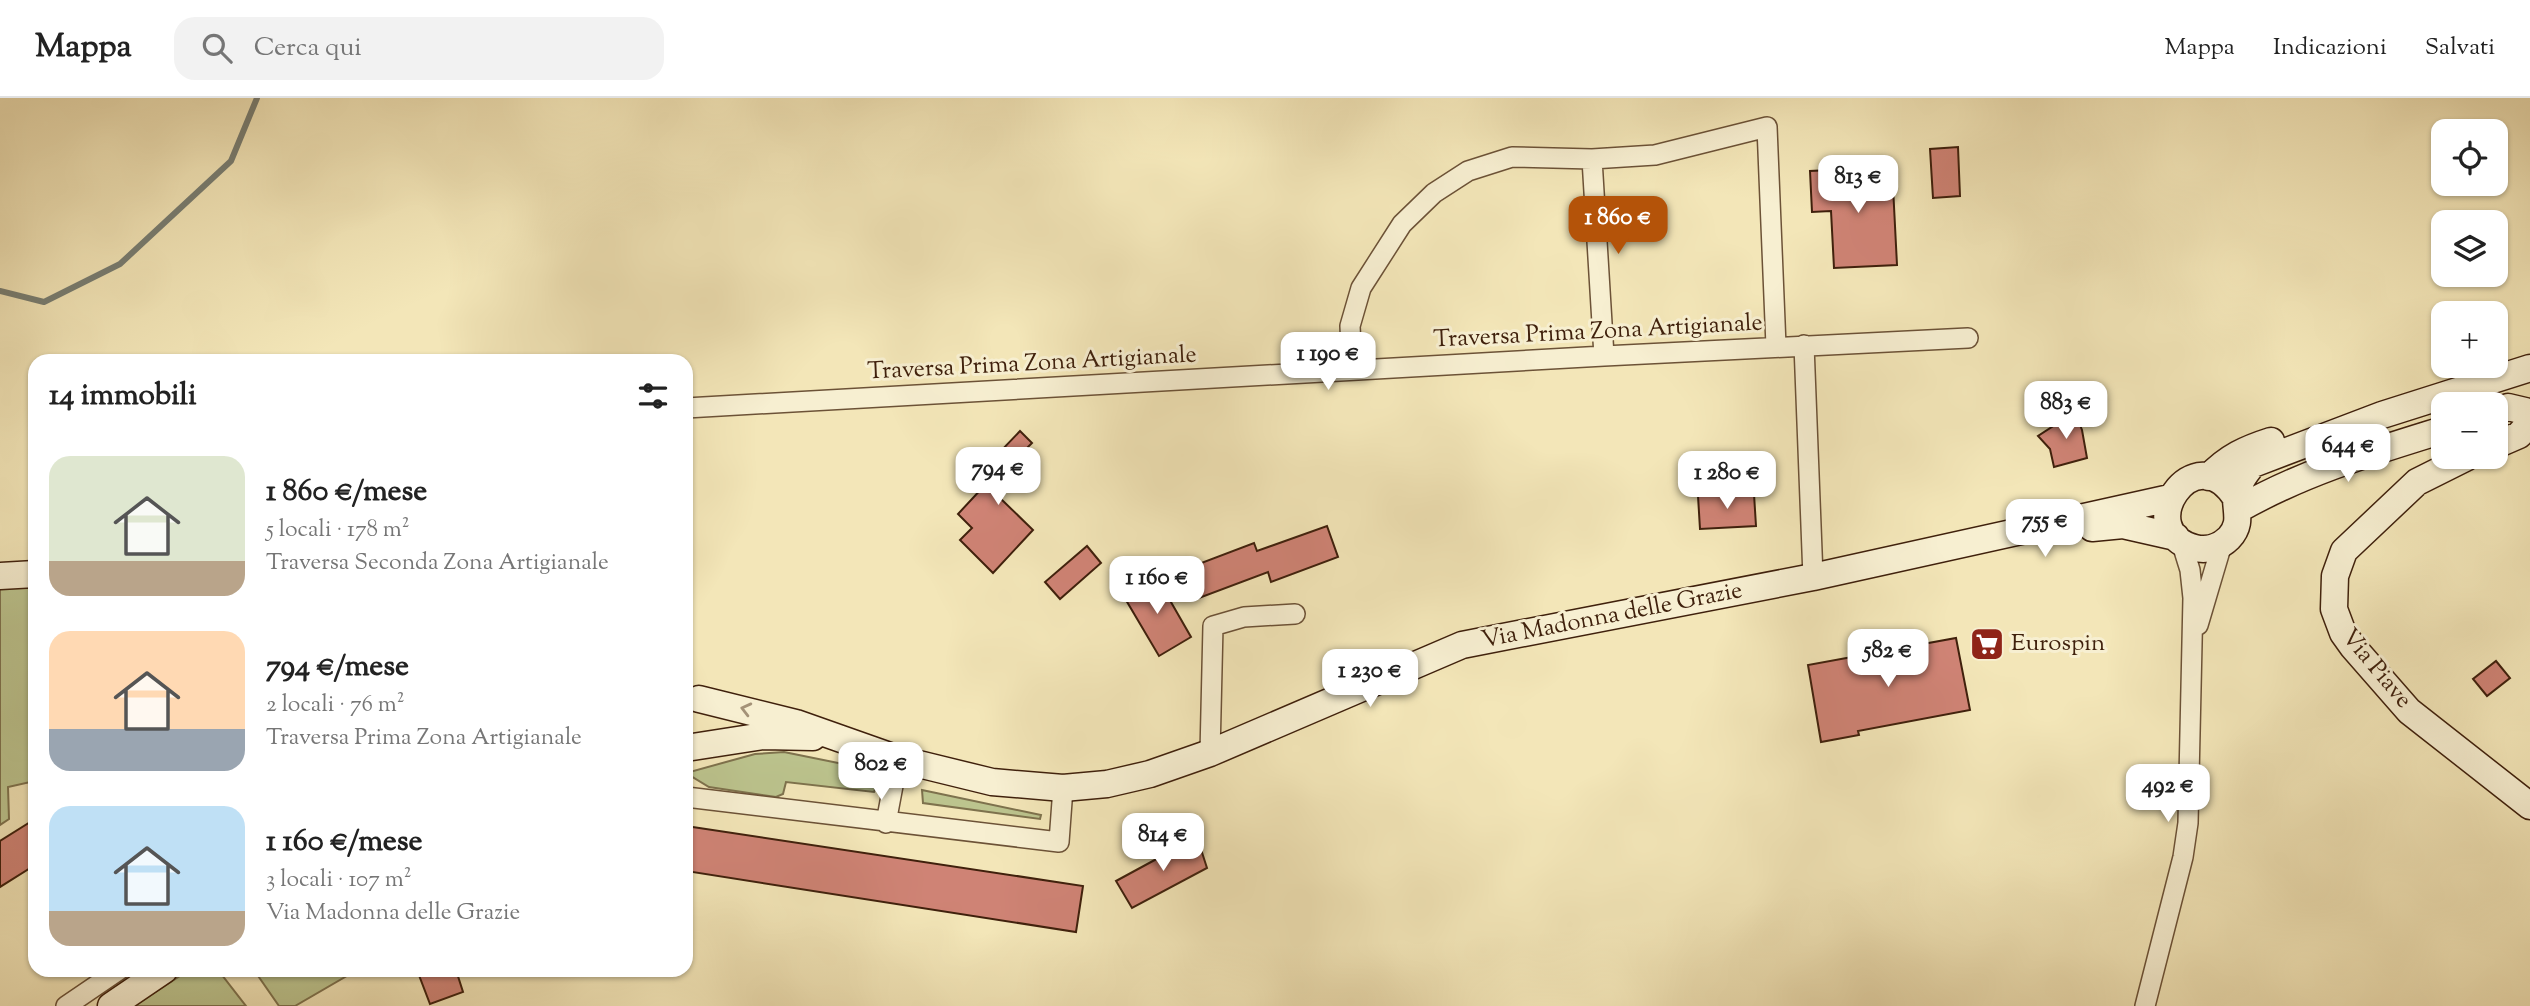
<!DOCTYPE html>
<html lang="it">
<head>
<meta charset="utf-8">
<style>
	:root { --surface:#fff; --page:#f2f2f2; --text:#222; --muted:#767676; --line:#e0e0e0; --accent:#b45309 }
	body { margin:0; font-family:"Sorts Mill Goudy",serif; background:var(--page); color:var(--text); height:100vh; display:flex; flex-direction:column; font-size:26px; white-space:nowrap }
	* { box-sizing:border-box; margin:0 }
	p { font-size:23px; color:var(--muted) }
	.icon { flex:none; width:38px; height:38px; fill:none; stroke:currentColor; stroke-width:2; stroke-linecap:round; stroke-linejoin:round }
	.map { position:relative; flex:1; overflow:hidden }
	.side { position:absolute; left:28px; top:256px; width:665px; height:623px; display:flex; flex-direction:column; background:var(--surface); border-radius:21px; box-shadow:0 2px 5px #0004 }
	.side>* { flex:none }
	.buttons { position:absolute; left:2431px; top:21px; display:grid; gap:14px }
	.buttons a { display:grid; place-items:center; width:77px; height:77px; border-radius:14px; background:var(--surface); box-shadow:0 2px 5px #0004; font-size:35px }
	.price { position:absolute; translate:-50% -60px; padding:0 16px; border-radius:14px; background:#fff; color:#222; font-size:23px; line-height:46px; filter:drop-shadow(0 2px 4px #0008) }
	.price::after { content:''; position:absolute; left:50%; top:42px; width:21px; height:16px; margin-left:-10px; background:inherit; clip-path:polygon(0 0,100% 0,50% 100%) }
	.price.selected { background:var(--accent); color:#fff }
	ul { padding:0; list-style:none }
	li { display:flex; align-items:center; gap:21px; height:175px; padding:0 21px }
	li span { display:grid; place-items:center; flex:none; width:196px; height:140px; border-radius:21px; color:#555 }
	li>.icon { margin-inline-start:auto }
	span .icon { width:84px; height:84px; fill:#fffc; stroke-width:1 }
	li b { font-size:30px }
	h2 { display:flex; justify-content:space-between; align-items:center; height:84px; padding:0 21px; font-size:30px }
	header { display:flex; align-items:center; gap:42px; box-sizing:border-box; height:98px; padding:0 35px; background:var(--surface); border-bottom:2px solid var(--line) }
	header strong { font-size:33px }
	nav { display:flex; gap:38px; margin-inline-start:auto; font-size:24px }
	.search { width:490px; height:63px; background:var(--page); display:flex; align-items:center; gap:18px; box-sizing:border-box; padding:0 24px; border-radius:21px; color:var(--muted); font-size:26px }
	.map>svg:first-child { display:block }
	.green { fill:#bcc48e; stroke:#7e724d; stroke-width:2 }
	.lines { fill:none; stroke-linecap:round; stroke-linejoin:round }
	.stream { stroke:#787e73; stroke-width:6 }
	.building { fill:#cf8375; stroke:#3f200c; stroke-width:2 }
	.street-casing { stroke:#6c5237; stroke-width:22 }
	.secondary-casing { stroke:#3f200c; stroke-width:29 }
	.street { stroke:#f7efd1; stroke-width:19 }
	.secondary { stroke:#f7efd1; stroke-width:26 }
	.oneway { stroke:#a49278 }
	.labels { text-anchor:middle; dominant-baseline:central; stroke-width:6; stroke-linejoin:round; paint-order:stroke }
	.street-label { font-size:24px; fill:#3f200c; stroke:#f7efd1 }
	.poi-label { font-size:24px; fill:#3f200c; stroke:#f7efd1; text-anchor:start }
</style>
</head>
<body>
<header>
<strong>Mappa</strong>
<div class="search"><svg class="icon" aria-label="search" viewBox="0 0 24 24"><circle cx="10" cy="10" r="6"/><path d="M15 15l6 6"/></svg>Cerca qui</div>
<nav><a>Mappa</a><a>Indicazioni</a><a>Salvati</a></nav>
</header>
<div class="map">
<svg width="2530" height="908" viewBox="0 0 2530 908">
	<rect width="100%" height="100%" fill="#f3e6b8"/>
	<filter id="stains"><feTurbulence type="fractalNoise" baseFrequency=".00286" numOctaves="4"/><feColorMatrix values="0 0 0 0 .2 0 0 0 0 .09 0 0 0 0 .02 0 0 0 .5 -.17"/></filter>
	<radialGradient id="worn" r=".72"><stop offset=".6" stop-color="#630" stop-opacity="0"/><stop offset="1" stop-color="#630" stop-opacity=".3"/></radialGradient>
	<path class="green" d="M35,486V683L8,689L9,721L0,727V488Z
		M784,654L853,668L879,680L874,694L786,684L783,696L776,699L709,689L686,675L755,656Z
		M922,692L1041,717L1040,721L923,705Z
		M189,872H218L246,908H134Z
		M254,872H357L295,908H279Z"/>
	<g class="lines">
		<path class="stream" d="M0,193L44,204L120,166L231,63L257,0"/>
	</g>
	<path class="building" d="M1958,49L1960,98L1933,100L1930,51Z
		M1892,69L1897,167L1834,170L1831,113L1812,114L1810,73Z
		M2075,314L2082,332L2087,360L2054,369L2050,351L2038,338Z
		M1020,333L1032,345L1026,351L1037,361L1000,400L1033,432L993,475L960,442L972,430L958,416L985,387L976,379Z
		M1754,396L1756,428L1700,431L1698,398Z
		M1327,428L1338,459L1271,484L1268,474L1199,500L1188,470L1254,445L1257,453Z
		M1087,448L1101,465L1060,501L1045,484Z
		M1156,478L1191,539L1159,558L1123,497Z
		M1956,540L1970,612L1858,633L1859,637L1821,644L1808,567Z
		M2496,563L2510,580L2487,598L2473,581Z
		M35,721V767L0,789V743Z
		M686,728L1083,788L1076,834L686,773Z
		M1197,739L1207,770L1132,810L1116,783Z
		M417,872H456L463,894L430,906Z"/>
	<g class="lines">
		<g class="street-casing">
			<path id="street" d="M1592,61L1604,258
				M1804,247L1813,479
				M1352,272L1350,228L1361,190L1402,126L1434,95L1468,73L1512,59L1592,61L1655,57L1767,29L1776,248
				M686,310L1604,258L1968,240
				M2198,527L2222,446
				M1210,655L1213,528L1244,519L1295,516
				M686,699L1059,744L1063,690
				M886,725L898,661
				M66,908L119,872
				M2145,908L2183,759L2188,725L2193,500L2190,472L2181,443"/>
		</g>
		<g class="secondary-casing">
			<path id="secondary" d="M2496,313L2508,309L2525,313L2529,326L2519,337L2496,347
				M2467,359L2417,384L2344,453L2335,478L2334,511L2343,535L2353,549L2409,613L2530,708
				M2209,379C2228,359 2246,351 2271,343
				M2236,400C2194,334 2130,434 2195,450C2207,453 2220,449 2229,440C2242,426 2236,415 2236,399C2237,386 2245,376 2253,366L2382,317L2530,270
				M2239,411C2304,374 2372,354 2443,332
				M2092,430L2123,427L2176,439
				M0,478L35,476
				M699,601L796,625L898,661L992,684L1063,690L1107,686L1150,676L1210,655L1462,547L1813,479L2170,400
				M686,650L763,638L813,639
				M111,908L164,872"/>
		</g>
		<use href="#street" class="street"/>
		<use href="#secondary" class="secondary"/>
	</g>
	<defs><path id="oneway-chevron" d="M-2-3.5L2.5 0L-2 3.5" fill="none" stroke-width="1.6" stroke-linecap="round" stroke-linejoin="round" transform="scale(1.75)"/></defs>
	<use class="oneway" href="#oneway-chevron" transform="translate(746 611) rotate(-166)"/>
	<defs>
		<g id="supermarket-square" transform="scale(1.75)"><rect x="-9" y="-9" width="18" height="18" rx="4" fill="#8f2418" stroke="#f7efd1"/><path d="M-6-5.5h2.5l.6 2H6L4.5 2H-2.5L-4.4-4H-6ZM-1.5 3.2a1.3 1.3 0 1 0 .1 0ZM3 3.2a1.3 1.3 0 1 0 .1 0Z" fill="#fff"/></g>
	</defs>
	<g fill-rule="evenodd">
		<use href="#supermarket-square" x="1987" y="546"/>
	</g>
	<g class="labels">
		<g class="street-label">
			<text transform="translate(1598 234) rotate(-3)">Traversa Prima Zona Artigianale</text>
			<text transform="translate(1032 266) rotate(-3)">Traversa Prima Zona Artigianale</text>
			<text transform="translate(1612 518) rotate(-11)">Via Madonna delle Grazie</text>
			<text transform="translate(2376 571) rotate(50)">Via Piave</text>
		</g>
		<g class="poi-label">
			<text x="2011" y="546">Eurospin</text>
		</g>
	</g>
	<rect width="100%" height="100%" filter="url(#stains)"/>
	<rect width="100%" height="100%" fill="url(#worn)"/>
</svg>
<div class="buttons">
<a><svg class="icon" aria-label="locate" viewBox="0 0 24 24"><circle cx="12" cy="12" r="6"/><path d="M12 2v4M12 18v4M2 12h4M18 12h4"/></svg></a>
<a><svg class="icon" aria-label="layers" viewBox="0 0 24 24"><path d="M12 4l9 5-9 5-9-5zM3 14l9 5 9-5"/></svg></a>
<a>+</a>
<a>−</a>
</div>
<b class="price" style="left:1858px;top:117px">813 €</b>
<b class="price selected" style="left:1618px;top:158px">1 860 €</b>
<b class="price" style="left:1328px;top:294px">1 190 €</b>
<b class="price" style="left:2066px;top:343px">883 €</b>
<b class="price" style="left:2348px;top:386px">644 €</b>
<b class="price" style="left:998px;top:409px">794 €</b>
<b class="price" style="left:1727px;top:413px">1 280 €</b>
<b class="price" style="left:2045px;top:461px">755 €</b>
<b class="price" style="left:1157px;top:518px">1 160 €</b>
<b class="price" style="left:1888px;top:591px">582 €</b>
<b class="price" style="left:1370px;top:611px">1 230 €</b>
<b class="price" style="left:881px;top:704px">802 €</b>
<b class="price" style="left:2168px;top:726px">492 €</b>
<b class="price" style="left:1163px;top:775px">814 €</b>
<section class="side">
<h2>14 immobili<svg class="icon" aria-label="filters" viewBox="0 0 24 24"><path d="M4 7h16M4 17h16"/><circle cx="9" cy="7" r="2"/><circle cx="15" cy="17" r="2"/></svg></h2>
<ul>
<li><span style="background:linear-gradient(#dfe7d0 75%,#b9a48a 0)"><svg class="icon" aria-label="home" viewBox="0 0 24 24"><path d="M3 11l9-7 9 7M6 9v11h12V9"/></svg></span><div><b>1 860 €/mese</b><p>5 locali · 178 m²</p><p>Traversa Seconda Zona Artigianale</p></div></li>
<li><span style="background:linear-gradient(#ffd9b3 70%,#9aa5b1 0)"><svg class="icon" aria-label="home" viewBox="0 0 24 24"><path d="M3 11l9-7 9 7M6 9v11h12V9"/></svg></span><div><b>794 €/mese</b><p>2 locali · 76 m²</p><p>Traversa Prima Zona Artigianale</p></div></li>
<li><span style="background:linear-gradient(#bfe0f5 75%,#b9a48a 0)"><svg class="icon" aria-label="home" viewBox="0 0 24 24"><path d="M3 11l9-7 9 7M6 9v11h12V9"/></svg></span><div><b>1 160 €/mese</b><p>3 locali · 107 m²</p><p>Via Madonna delle Grazie</p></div></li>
</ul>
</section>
</div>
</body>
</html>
